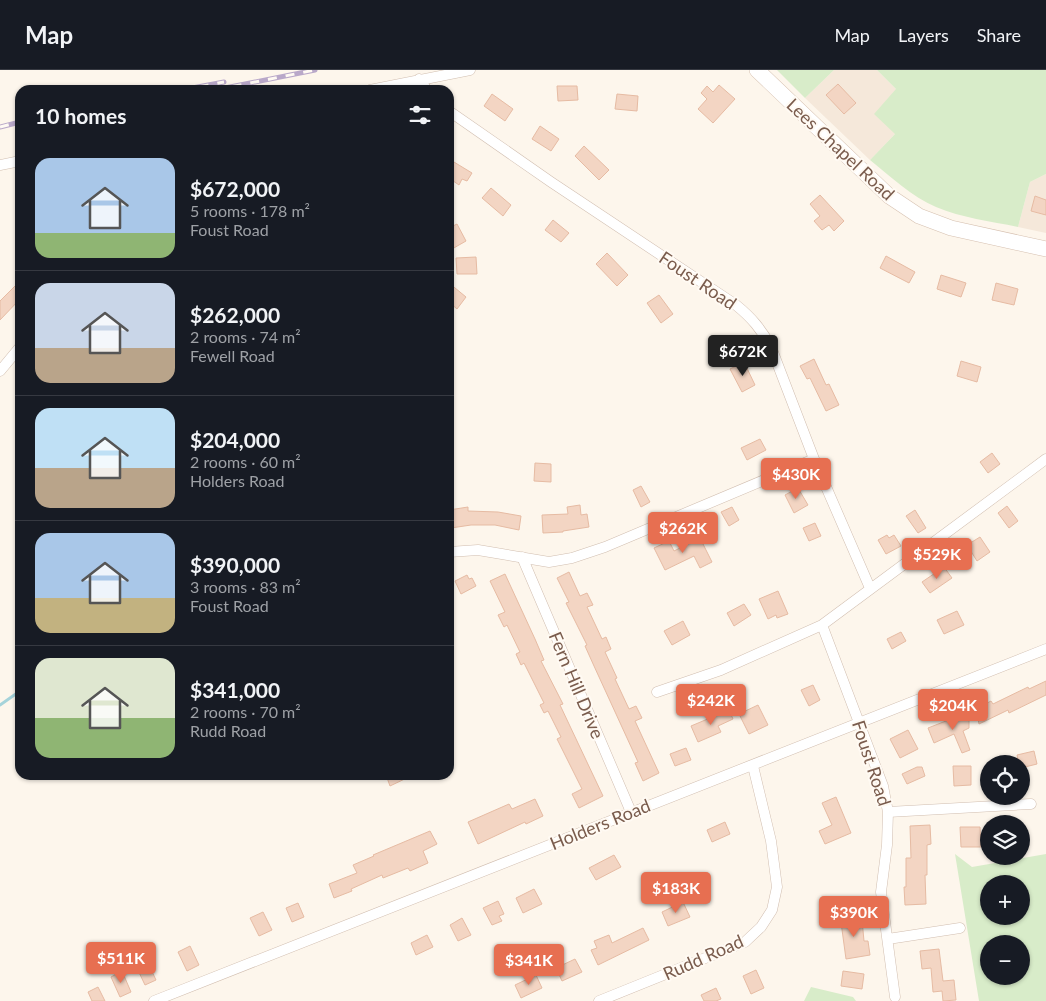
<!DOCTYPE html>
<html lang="en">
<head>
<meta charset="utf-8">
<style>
	:root { --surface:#171b24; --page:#242831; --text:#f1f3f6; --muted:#9ea1a6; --line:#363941; --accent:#e76f51 }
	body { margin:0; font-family:Lato,sans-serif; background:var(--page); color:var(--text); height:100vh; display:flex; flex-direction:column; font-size:19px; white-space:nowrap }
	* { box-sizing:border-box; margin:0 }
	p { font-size:16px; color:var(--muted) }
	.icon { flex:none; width:28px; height:28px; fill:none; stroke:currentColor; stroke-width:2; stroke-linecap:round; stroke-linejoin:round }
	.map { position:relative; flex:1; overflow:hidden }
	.panel { position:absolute; left:15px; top:15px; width:439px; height:695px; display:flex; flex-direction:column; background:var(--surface); border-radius:15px; box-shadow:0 1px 4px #0004 }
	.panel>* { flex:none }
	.tools { position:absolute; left:980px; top:685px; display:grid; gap:10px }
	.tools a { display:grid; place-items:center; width:50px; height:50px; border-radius:50%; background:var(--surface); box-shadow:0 1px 4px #0004; font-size:25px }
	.price { position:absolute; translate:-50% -42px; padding:0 11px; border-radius:5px; background:var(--accent); color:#fff; font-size:16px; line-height:32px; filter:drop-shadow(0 1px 2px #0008) }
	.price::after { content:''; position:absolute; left:50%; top:30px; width:15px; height:11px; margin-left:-8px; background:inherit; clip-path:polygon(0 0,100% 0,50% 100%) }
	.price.current { background:#222; color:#fff }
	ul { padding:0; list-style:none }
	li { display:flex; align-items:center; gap:15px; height:125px; padding:0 20px }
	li+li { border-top:1px solid var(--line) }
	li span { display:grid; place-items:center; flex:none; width:140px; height:100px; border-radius:15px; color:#555 }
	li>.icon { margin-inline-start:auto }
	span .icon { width:60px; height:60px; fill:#fffc; stroke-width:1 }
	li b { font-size:21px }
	h2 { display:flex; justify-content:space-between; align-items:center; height:60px; padding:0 20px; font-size:21px }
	header { display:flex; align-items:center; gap:30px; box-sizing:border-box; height:70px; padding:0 25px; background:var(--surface); border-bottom:1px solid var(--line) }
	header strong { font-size:24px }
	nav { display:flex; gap:28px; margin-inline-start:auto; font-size:18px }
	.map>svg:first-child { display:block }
	.residential { fill:#f5e8da }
	.green { fill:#d8ecc9; fill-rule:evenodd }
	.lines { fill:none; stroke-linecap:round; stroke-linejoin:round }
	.stream { stroke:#a5d3da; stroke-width:3 }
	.building { fill:#f3d5c3; stroke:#e6bba3 }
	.street-casing { stroke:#d1beb0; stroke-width:11 }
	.secondary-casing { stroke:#d6c0b0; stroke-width:16 }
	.street { stroke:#fff; stroke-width:10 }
	.secondary { stroke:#fff; stroke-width:15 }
	.rail-casing { stroke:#b9a8c9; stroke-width:5 }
	.rail { stroke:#fffaf3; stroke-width:3; stroke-dasharray:9; stroke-linecap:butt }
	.labels { text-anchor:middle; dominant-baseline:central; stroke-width:4; stroke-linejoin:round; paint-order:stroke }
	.street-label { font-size:18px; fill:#7a5c4d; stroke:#fffaf3 }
</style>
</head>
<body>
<header>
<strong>Map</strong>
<nav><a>Map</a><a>Layers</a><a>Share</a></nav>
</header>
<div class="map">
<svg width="1046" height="931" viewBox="0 0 1046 931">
	<rect width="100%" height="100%" fill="#fdf6ec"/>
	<path class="residential" d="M834,0H877L896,19L895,64L870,90L805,28Z
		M1046,104V163L1018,157L1030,112Z"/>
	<path class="green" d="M777,0H834L805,28Z
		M877,0H1046V104L1030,112L1018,157C990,151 962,148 936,137C912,127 890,106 870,90L895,64L874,44L896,19Z
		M955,784L972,797L1046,784V931H979ZM989,814H1021V846H989ZM989,874H1021V906H989Z
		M811,917L853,927L856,931H804Z"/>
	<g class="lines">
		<path class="stream" d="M0,635L20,621"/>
	</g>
	<path class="building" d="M838,14L856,33L844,44L826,25Z
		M719,15L735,29L713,53L698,39L707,29L701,23L707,16L713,22Z
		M557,16H577L578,30L558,31Z
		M492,24L513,39L505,51L484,36Z
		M617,24L638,26L637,41L615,39Z
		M540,56L559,69L551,81L532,69Z
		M584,76L609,100L599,110L575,86Z
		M449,89L472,103L467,111L462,109L459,115L449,108Z
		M491,118L511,135L503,146L482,128Z
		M820,125L844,151L834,161L829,155L822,160L814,151L820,146L810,134Z
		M1035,126L1046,130V145L1031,141Z
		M553,150L569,163L561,172L545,160Z
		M457,154L466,171L452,179L449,172V158Z
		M607,183L628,205L617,216L596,194Z
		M886,186L915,202L909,213L880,198Z
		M476,187L477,204H457L456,188Z
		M941,205L966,213L961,227L937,219Z
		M20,211V229L0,250V231Z
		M449,213L466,227L457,239L449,232Z
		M996,213L1018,219L1014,235L992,230Z
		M659,225L673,244L661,253L647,233Z
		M814,289L826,315L829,314L839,335L826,341L810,308L807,309L800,296Z
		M961,291L981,297L977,312L957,306Z
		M744,292L755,315L742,322L730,299Z
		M760,369L766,380L747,390L741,378Z
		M992,383L1000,394L988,403L980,392Z
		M535,393L551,394V412L534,411Z
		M641,416L650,432L641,437L633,420Z
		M798,418L808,435L794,443L785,425Z
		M580,435L581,445L587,444L589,457L563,461V462L543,463L542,445L568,444L567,437Z
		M1007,436L1018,451L1009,458L998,443Z
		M468,437V441L498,442L521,446L519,460L495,455H471L451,458L449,440Z
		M732,437L739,450L729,456L721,442Z
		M915,440L926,458L918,463L906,446Z
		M815,453L821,466L809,471L803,458Z
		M887,465L889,468L894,465L901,476L886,484L878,470Z
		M980,467L990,482L977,491L967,475Z
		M700,468L712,492L700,498L694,486L665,500L654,478L669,471L674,481Z
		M944,497L952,508L930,523L922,512Z
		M569,502L580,526L587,523L593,535L587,537L602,569L606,567L611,579L605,582L617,608L615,609L629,639L636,636L642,648L635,651L659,703L643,711L635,693L638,692L594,596L585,576L587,575L566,533L569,532L557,508Z
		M505,504L535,569L544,590L541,591L563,634L560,635L603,726L579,738L572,724L582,719L557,669L561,667L548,641L544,643L540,635L544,633L524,593L521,595L516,584L520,582L507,555L504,557L498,545L505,542L490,511Z
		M467,505L469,509L472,508L476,516L461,524L455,511Z
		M778,521L788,544L777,548L776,545L768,549L759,529Z
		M744,534L751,545L734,556L727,543Z
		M957,541L964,555L944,564L937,550Z
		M683,551L690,565L672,575L664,561Z
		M901,562L906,571L892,579L887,569Z
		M1046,611V625L1009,643L1008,640L979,654L976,639L991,631L993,634L1028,617L1029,619Z
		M813,615L820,630L809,636L801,620Z
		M758,635L768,655L749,664L739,644Z
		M729,640L733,649L718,656L721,662L698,672L691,656Z
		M969,642V658L963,661L970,680L962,683L954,664L934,673L928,658Z
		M908,660L918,679L900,688L890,669Z
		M686,678L691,690L675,696L670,684Z
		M1034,681L1037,694L1021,698V694H1019L1017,685Z
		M953,696H971V715L954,716Z
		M917,697H922L925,706L907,714L902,704Z
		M386,705H413L390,716Z
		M836,727L851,763L825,774L819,761L832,755L822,733Z
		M535,729L543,746L526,754L525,752L478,774L468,752L509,734L512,739Z
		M725,752L730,764L712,772L707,760Z
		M930,755L931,774L927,775V805H925L926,834L905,835L904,817H906V788H911L910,756Z
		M960,757H980L981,777H961Z
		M430,761L437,774L423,781L428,793L410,801L408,798L383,808L382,805L351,819L352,821L334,828L329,814L357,803L353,795L374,786L373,785Z
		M614,785L621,797L596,810L589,798Z
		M534,819L542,834L523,843L516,828Z
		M498,831L504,844L499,846L502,851L492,855L483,838Z
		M683,832L690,847L668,856L662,842Z
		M298,833L304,847L292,852L286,838Z
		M263,842L272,860L259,866L250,848Z
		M840,845H852L853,851L862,850L864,871H868L870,885L846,889Z
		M462,848L471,865L458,871L450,855Z
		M643,858L649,870L598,895L591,880L597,878L594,871L609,865L612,873Z
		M427,865L433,877L416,885L411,873Z
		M190,876L199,895L187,901L178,882Z
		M939,879L943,911L954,910L956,930L943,931L942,921L933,922L931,898L922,899L920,881Z
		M575,889L582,902L562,911L556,898Z
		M147,891L156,910L145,915L136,896Z
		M756,900L764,918L751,924L743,906Z
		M122,901L131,922L120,927L111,907Z
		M843,901L864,904L862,919L841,916Z
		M536,905L542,918L521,928L515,915Z
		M98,917L105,931H92L88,922Z
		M716,918L721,929L716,931H704L701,925Z"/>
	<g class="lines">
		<g class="street-casing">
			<path id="street" d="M419,9L427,20
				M370,20L470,0
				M449,41L551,112L736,235C752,248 761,259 771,277L814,389L870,518
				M0,95L20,91
				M0,301L20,277
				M449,482L478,480L549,492L572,488L605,477L814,389
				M522,487L631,742
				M822,555L883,716L888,742L887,775L881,822L895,927
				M657,622L721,600L822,555L1046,389
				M888,742L1031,734
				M888,869L960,858
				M154,931L1046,579
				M599,931L745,872L761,857L772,840L777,817L771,771L753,696"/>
		</g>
		<g class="secondary-casing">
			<path id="secondary" d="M757,0L889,126L919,146L951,158L1046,179"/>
		</g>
		<use href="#street" class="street"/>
		<use href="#secondary" class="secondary"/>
		<g class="rail-casing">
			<path id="rail" d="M182,20L224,12
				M215,20L315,0
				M0,57L20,52"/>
		</g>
		<use href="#rail" class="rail"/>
	</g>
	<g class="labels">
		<g class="street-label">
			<text transform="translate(841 79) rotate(43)">Lees Chapel Road</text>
			<text transform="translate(698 210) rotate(34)">Foust Road</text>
			<text transform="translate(577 615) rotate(67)">Fern Hill Drive</text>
			<text transform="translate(872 693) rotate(72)">Foust Road</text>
			<text transform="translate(600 754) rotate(-22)">Holders Road</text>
			<text transform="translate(703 887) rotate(-24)">Rudd Road</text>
		</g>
	</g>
</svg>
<div class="tools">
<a><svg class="icon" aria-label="locate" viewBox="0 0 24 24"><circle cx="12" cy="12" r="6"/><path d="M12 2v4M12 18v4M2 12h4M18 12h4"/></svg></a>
<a><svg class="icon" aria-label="layers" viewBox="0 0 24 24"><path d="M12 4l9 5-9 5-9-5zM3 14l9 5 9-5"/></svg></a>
<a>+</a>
<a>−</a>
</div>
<b class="price current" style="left:743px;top:307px">$672K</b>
<b class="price" style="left:796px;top:430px">$430K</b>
<b class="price" style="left:683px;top:484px">$262K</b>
<b class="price" style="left:937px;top:510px">$529K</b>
<b class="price" style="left:711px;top:656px">$242K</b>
<b class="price" style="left:953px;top:661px">$204K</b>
<b class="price" style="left:676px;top:844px">$183K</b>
<b class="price" style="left:854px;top:868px">$390K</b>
<b class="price" style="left:121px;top:914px">$511K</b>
<b class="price" style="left:529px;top:916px">$341K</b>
<section class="panel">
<h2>10 homes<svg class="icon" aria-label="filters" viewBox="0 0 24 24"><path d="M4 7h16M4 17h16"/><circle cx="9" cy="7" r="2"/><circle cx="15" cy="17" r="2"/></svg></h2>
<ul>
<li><span style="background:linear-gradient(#a9c7e8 75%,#8fb573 0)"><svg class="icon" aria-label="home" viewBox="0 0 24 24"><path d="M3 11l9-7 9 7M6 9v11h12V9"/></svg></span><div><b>$672,000</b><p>5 rooms · 178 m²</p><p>Foust Road</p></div></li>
<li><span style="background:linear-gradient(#c9d6e8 65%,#b9a48a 0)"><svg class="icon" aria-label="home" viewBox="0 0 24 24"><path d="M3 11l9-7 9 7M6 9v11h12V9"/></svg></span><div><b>$262,000</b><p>2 rooms · 74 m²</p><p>Fewell Road</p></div></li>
<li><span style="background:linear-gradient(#bfe0f5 60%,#b9a48a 0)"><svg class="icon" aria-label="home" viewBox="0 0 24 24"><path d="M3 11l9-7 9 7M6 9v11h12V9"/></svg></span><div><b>$204,000</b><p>2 rooms · 60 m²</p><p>Holders Road</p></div></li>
<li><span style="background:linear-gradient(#a9c7e8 65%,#c2b280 0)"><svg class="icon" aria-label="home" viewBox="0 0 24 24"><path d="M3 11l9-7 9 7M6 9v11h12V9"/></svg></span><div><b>$390,000</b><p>3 rooms · 83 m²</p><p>Foust Road</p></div></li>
<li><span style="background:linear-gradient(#dfe7d0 60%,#8fb573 0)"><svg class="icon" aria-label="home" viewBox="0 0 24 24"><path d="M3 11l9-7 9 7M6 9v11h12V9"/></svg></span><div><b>$341,000</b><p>2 rooms · 70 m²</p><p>Rudd Road</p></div></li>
</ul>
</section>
</div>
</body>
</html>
